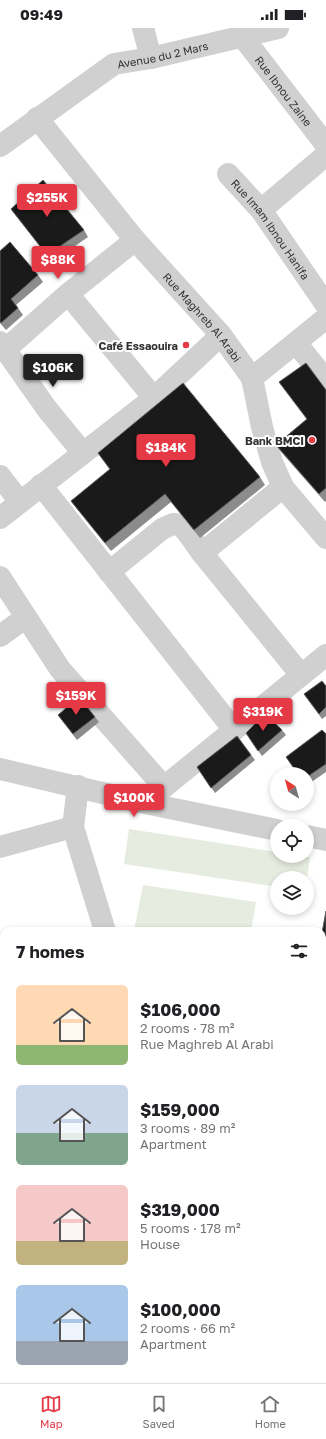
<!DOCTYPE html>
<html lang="en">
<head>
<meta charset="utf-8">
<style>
	:root { --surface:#fff; --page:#f6f6f6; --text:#202124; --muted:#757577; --line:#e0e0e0; --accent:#e63946 }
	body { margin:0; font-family:"Golos Text",sans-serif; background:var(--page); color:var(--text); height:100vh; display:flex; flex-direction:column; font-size:15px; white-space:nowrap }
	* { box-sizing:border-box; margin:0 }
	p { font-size:13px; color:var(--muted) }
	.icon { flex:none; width:22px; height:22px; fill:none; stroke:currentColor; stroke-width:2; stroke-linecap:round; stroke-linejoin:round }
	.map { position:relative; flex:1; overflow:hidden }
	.side { position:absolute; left:0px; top:899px; width:326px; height:456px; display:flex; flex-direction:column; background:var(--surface); border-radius:12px 12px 0 0; box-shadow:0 2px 6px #0003 }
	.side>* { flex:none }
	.needle { width:26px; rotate:323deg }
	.buttons { position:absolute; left:270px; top:739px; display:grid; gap:8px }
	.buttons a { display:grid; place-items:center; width:44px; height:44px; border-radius:50%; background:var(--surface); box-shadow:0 2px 6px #0003; font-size:20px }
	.price { position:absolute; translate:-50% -34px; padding:0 9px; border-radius:4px; background:var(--accent); color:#fff; font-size:13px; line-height:26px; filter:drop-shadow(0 1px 2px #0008) }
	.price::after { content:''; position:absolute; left:50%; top:24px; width:12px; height:9px; margin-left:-6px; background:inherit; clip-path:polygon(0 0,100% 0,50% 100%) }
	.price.active { background:#222; color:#fff }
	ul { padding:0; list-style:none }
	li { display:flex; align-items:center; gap:12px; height:100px; padding:0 16px }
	li span { display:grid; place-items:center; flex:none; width:112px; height:80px; border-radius:6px; color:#555 }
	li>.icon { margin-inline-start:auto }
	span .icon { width:48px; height:48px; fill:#fffc; stroke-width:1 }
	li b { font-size:17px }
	h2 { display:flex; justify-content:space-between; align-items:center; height:48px; padding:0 16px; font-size:17px }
	.status { display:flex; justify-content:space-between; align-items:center; height:28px; padding:0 20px; background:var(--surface); direction:ltr }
	.status svg { height:11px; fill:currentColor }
	.tab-bar { display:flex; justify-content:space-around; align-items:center; height:56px; border-top:1px solid var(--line); background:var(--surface); font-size:11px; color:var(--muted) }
	.tab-bar a { display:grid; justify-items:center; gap:2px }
	.tab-bar .active { color:var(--accent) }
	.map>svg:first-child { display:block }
	.green { fill:#e6ecdf }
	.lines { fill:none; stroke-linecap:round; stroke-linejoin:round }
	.path { stroke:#cdcdcd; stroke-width:2.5; stroke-dasharray:2 2; stroke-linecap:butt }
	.minor { stroke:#d0d0d0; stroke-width:22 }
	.wall { fill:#8c8c8c }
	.building { fill:#1a1a1a; stroke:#5f5f5f }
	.poi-dot { fill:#e63946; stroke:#fff; stroke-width:1.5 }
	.labels { text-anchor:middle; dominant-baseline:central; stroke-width:4; stroke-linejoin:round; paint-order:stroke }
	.street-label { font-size:11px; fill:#333; stroke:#fff }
	.poi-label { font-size:11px; font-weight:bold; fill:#333; stroke:#fff; text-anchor:end }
</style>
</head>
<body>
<div class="status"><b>09:49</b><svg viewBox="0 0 49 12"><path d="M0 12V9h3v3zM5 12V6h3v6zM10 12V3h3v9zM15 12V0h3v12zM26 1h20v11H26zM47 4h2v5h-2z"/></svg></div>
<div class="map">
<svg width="326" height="1355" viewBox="0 0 326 1355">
	<rect width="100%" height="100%" fill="#fff"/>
	<path class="green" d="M129,801L277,824V828L310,829L307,851V850H277V859L124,836Z
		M143,857L256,874L251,903H134Z"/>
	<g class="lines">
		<path class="path" d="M322,1259L326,1258
			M322,1310L326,1309
			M236,1351L237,1355
			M190,1355L202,1351"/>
		<g class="minor">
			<path d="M143,0L151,30"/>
			<path id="s1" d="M242,8L326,117"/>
			<path id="s2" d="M37,90L135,212L221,307L252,350L262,399L272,434L283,459L326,510"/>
			<path id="s3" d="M0,118L114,36L151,30L278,0"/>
			<path id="s4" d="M228,146L261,182L326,277"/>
			<path d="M261,182L326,127"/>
			<path d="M68,266L154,370"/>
			<path d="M0,314L47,381L83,425"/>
			<path d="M296,315L326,352"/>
			<path d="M6,321L68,266L135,212"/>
			<path d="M252,350L326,290"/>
			<path d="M0,448L20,474"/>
			<path d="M41,457L234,702"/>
			<path d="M0,490L154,370L221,307"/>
			<path d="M202,525L283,459"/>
			<path d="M109,544L162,501L173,496L180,497L187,504L202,525L301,647"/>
			<path d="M0,549L60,641L164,759"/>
			<path d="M0,608L25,590"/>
			<path d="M0,741L145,775L277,802"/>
			<path d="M78,758L73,799L105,903"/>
			<path d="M153,768L326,627"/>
			<path d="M307,808L326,812"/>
			<path d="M0,819L73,799"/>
			<path d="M0,954L4,953"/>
			<path d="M0,1126L4,1138"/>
			<path d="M322,1181L326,1180"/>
			<path d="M17,1355L18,1351"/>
			<path d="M324,1355L326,1344"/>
		</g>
	</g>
	<path class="wall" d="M11,181L84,202L88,209L52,234Z
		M0,223L38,247L43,254L16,277L23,287L6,302L0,295Z
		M279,354L326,362V473L325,474L282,425L276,417L307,391Z
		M98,425L260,449L265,457L200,510L171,474L111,523L77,481L71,473L110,442Z
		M326,658V688L322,691L304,666Z
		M58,687L95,689L99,694L77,712Z
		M282,702L286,707L262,728L246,705Z
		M326,706V744L307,757V746Z
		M237,708L255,732L215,765L197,739Z
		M326,883V1043L322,1042V905Z"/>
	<path class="building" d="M43,152L84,202L47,227L11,181Z
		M10,214L38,247L11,271L18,280L1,295L0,294V223Z
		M306,335L326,362V460L319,466L276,417L307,391L279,354Z
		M183,355L260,449L194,502L165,466L105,515L71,473L110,441L98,425Z
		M322,653L326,658V679L319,686L304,666Z
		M79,669L95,689L73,706L58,687Z
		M265,686L282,702L258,723L246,705Z
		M322,702L326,706V736L307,749V746H298L286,729Z
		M237,708L251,727L211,760L197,739Z
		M326,883V1035H322V905Z"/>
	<g class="poi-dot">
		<circle cx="186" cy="317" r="4"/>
		<circle cx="312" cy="412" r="4"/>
	</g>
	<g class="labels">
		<g class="street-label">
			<text stroke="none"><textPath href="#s3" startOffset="190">Avenue du 2 Mars</textPath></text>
			<text stroke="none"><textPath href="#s1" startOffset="69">Rue Ibnou Zaine</textPath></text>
			<text stroke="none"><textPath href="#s4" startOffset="70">Rue Imam Ibnou Hanifa</textPath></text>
			<text stroke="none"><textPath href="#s2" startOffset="259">Rue Maghreb Al Arabi</textPath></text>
		</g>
		<g class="poi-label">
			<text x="178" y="317">Café Essaouira</text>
			<text x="304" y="412">Bank BMCI</text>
		</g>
	</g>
</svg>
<div class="buttons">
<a><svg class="needle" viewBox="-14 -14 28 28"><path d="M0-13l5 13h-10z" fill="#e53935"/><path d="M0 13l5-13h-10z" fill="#757577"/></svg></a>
<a><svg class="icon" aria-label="locate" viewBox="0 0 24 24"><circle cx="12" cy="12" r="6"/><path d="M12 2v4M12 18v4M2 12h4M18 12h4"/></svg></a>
<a><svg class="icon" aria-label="layers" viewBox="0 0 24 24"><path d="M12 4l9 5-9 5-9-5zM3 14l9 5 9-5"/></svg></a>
</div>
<b class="price" style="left:47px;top:190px">$255K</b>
<b class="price" style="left:58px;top:252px">$88K</b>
<b class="price active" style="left:53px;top:360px">$106K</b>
<b class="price" style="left:166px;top:440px">$184K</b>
<b class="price" style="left:76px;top:688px">$159K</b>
<b class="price" style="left:263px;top:704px">$319K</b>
<b class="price" style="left:134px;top:790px">$100K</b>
<section class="side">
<h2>7 homes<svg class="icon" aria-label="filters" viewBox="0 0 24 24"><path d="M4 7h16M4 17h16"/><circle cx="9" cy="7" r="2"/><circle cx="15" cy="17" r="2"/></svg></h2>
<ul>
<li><span style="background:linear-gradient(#ffd9b3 75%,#8fb573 0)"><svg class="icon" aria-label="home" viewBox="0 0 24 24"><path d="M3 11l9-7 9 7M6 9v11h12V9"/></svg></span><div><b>$106,000</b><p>2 rooms · 78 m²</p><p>Rue Maghreb Al Arabi</p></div></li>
<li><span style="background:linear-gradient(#c9d6e8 60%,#7fa58c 0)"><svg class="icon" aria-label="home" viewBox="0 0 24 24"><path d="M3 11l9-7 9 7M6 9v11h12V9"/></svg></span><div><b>$159,000</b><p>3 rooms · 89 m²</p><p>Apartment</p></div></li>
<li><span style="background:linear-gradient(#f6c9c9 70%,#c2b280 0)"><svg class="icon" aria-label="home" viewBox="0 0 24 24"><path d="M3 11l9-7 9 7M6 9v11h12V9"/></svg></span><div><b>$319,000</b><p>5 rooms · 178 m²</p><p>House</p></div></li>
<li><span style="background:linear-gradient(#a9c7e8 70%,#9aa5b1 0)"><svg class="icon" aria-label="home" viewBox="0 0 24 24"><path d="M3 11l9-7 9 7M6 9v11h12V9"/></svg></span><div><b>$100,000</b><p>2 rooms · 66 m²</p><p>Apartment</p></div></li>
</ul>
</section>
</div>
<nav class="tab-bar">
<a class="active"><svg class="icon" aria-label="map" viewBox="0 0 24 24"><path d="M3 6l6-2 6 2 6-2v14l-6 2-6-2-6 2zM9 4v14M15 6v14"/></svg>Map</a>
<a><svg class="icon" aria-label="saved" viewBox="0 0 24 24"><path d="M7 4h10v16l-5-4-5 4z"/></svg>Saved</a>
<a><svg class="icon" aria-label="home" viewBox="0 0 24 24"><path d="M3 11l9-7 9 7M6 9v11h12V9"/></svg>Home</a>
</nav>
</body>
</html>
